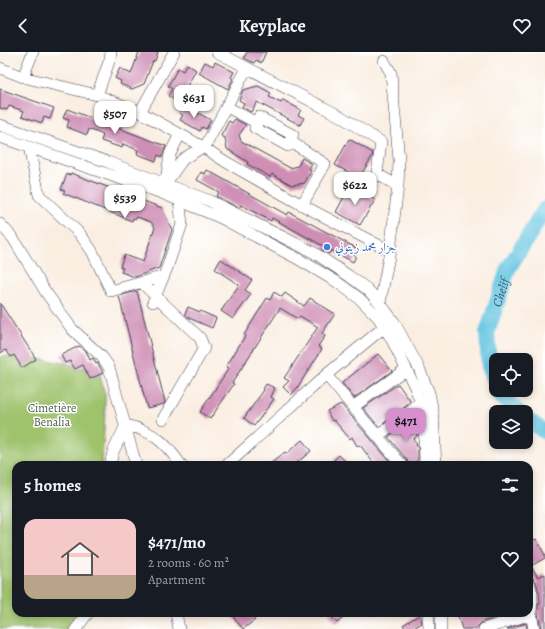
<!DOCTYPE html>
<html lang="en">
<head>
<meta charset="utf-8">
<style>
	:root { --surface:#171b24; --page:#20242c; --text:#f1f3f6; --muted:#9ea1a6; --line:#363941; --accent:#d690ce }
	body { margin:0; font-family:Alegreya,Amiri,serif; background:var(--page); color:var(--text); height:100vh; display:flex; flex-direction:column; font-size:15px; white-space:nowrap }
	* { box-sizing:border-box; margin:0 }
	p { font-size:13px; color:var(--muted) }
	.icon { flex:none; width:22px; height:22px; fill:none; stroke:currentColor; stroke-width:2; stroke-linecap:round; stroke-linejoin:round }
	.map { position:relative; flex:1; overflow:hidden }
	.panel { position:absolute; left:12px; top:409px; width:521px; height:156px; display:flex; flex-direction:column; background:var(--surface); border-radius:12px; box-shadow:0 2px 6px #0003 }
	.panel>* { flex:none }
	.buttons { position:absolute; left:489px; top:301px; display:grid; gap:8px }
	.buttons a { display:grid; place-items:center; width:44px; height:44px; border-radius:8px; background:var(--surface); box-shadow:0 2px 6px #0003; font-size:20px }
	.price { position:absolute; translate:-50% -34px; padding:0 9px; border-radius:8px; background:#fff; color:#222; font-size:13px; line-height:26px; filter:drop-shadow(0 1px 2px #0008) }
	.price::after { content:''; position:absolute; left:50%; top:24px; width:12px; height:9px; margin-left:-6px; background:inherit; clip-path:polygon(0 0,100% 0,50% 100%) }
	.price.active { background:var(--accent); color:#111 }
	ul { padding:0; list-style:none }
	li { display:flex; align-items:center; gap:12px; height:100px; padding:0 12px }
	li+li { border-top:1px solid var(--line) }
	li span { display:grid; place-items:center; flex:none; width:112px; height:80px; border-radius:12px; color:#555 }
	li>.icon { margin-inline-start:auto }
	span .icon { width:48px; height:48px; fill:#fffc; stroke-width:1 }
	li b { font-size:17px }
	h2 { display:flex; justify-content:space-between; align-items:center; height:48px; padding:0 12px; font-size:17px }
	header { display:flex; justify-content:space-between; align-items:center; height:52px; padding:0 12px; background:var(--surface); font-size:18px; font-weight:600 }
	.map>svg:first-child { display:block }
	.green { fill:#9fc36d; stroke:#607254 }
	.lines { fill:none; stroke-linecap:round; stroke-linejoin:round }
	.river { stroke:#63c4e1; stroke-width:16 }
	.building { fill:#cf8fb5 }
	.minor-casing { stroke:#424154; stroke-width:12 }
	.minor { stroke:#fff; stroke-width:11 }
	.shop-dot { fill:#3f7fe0; stroke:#fff; stroke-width:1.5 }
	.labels { text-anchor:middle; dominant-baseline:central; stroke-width:3; stroke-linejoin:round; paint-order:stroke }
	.shop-label { font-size:12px; fill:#366cbe; stroke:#fff; text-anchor:start }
	.park-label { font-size:12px; fill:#4e5a4c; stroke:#fff }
	.water-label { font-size:13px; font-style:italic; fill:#395b75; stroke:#fff }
</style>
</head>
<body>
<header><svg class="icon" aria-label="back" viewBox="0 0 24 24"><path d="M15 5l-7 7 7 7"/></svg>Keyplace<svg class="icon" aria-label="heart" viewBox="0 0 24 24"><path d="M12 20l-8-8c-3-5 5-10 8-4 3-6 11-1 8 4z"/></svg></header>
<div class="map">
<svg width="545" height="577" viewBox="0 0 545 577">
	<rect width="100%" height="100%" fill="#fff"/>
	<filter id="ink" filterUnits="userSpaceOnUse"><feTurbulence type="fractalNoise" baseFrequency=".025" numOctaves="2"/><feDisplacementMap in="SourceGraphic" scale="8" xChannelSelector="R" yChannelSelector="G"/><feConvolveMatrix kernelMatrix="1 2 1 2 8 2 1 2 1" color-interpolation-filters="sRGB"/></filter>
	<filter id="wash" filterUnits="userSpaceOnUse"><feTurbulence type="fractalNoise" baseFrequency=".012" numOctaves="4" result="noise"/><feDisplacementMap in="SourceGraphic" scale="16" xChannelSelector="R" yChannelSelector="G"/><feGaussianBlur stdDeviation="0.9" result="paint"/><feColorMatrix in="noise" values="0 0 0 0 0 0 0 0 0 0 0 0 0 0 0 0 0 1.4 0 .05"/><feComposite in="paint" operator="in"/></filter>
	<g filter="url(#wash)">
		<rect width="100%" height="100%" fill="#faeee1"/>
		<path class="green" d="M3,304L40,307L70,312L75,318L97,312L105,343V360L102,413H16V561H84L70,577H0V305Z"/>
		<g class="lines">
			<g class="river">
				<path id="s1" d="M496,332L489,314L487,281L508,217L545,157"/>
				<path d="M498,338L500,343L518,360"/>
				<path d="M526,367L545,380"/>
			</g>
		</g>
		<g id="blocks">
			<path class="building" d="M139,0H158L155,9H153L144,32L132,37L120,32L121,29L115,26L120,16L131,22Z
				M247,0H266L261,11L256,8L254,11L244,6Z
				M205,10L213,14L215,10L234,20L231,25L233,27L228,37L199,21Z
				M187,12L196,18L178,50L168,44L172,37L168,34L178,16L183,19Z
				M258,34L271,41L269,45L281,51L283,48L301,58L298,63L304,66L300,73L257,50L251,60L242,55L244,51L239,48L243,38Z
				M0,37L54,56L50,67L44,65L42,71L22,64L24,59L9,54L7,58L0,56Z
				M183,53L211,68L206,77L202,75L200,79L180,68L183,63L179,61Z
				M67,57L166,94L162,105L158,103L156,109L137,102L138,98L123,92L122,96L101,89L103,83L89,77L87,83L67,75L69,68L63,66Z
				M235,67L246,73L239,83L241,89L290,116L298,114L302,106L312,112L309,117L311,119L305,131L292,133L272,122L270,125L247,112L248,110L227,97L225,86L221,84L229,69L232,71Z
				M349,87L373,101L372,105L359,126L335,113Z
				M207,118L287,163L289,160L358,197L354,203L356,204L353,210L331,198L329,202L323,198L325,195L272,166L271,169L241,153L239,156L216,144L219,140L197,128L201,120L205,122Z
				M71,121L162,156L172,178L159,216L135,225L121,220L123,216L120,215L124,203L143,210L155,175L151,170L137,165L136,167L133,166L132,169L63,141L65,139L61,137L67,122L70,123Z
				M350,134L375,148L360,173L336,160Z
				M221,207L252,228L245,238L251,242L233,267L221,259L239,233L215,217Z
				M137,239L165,350L164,352L147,356L119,244Z
				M274,240L282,245L285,241L304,254L310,246L335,262L322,281L325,284L318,294L322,297L297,336L291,343L283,335L289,329L284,326L318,275L300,264L298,267L280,256L232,331L234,332L210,367L200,360L229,316L226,315L245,284L244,283L267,246L270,248Z
				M0,251L36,307L22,316L14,303L11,305L6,298L0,301Z
				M188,255L200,260V259L216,266L212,276L189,266L185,262Z
				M79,294L86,299L90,308L93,306L96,312L98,311L103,321L90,327L83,313L75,317L70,309L65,311L61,303Z
				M378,302L392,319L354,346L342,331Z
				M266,332L275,336L271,345L274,347L254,374L244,366L264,338L263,337Z
				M398,332L411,350L379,375L363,356Z
				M341,352L393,413H375L360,393L357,394L352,385L350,387L334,368L332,369L327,359Z
				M416,364L411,368L416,375L414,377L417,380V384L413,387L417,392L416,393L418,395V408L409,413L407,408L388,385Z
				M302,388L311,399L294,413H269L285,400L286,402Z
				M339,403L349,413H337L333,409Z
				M536,487L545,503V506L531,514L538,525L545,522V577H541L538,561V552H540L539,541L536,529L533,526L529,524V490Z
				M230,561H248L255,568L243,577Z
				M328,561H349L337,571Z
				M457,561H511L482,570L479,573L477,577H462Z
				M419,563L421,567L422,571L412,577H406L403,573Z
				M526,571L527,577H507Z"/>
		</g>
	</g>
	<g filter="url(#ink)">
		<use href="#blocks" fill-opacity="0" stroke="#424154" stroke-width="1"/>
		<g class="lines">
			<g class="minor-casing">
				<path id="minor" d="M174,0L140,60L203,95L226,110L302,153L390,199
					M217,0L340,64L381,90L377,122L398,134
					M0,16L23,25L97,43L140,60
					M23,25L33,0
					M97,43L110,7L111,0
					M227,55L257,71
					M259,65L293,83L288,94L255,76Z
					M0,73L105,109L210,149L313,200L349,224L367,237L380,251L394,270L419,316L429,341L433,360L436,413
					M0,85L159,140L221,166L300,208L337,230L360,247L378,265L392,288L414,333L421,351L424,376L425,413
					M290,89L325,112L302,153
					M29,95L39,143L80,182L92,199L111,239L164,224
					M166,129L170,102L180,82
					M163,138L165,132L183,107L206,93L247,16
					M0,172L13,186L45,239L72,277L102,305L109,315L136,413
					M142,231L200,286L204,296L163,367
					M153,250L167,216L182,172L179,148
					M380,251L390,199L398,134L399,108L391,21L384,9
					M326,323L402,413
					M353,355L406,317
					M378,384L421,351
					M110,413L113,400L126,373C153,379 165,390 181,413
					M227,413L326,323L389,271
					M529,531L532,541L531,562L534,577
					M176,561L179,577
					M428,561L429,577
					M441,561V577
					M76,577L88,561
					M484,577L531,562"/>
			</g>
			<use href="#minor" class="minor"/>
		</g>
	</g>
	<circle class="shop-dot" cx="327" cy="195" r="4"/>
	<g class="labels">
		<g class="shop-label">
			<text x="335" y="195">جزار محمد زيتوني</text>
		</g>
		<g class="park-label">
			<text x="52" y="356">Cimetière<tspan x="52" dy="14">Benalia</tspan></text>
		</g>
		<g class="water-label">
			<text stroke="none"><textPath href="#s1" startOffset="95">Chelif</textPath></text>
		</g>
	</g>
</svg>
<div class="buttons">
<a><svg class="icon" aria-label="locate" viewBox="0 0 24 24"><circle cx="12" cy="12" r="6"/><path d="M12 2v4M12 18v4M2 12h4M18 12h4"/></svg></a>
<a><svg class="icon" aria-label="layers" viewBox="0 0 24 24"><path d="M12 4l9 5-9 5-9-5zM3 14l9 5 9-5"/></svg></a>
</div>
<b class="price" style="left:194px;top:67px">$631</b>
<b class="price" style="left:115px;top:83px">$507</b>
<b class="price" style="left:355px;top:154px">$622</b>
<b class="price" style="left:125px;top:167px">$539</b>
<b class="price active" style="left:406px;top:390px">$471</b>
<section class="panel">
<h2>5 homes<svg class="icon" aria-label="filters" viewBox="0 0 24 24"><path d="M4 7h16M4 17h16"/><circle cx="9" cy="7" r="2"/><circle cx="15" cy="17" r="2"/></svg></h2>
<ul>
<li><span style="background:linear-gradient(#f6c9c9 70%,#b9a48a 0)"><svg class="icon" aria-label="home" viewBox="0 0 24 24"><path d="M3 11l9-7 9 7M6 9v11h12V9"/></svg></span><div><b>$471/mo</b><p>2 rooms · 60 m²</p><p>Apartment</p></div><svg class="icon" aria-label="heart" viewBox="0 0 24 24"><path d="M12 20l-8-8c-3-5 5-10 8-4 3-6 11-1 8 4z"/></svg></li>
</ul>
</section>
</div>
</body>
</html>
